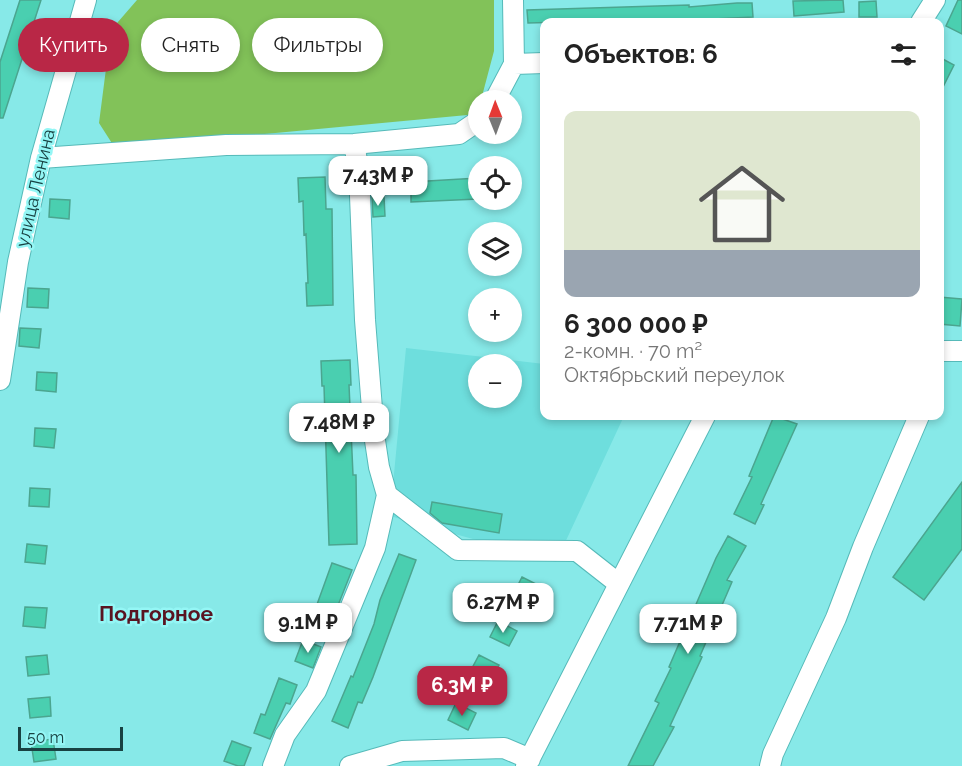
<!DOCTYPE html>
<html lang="ru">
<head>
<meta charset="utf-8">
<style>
	:root { --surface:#fff; --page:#f2f2f2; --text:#222; --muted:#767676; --accent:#b92746 }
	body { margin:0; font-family:Raleway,sans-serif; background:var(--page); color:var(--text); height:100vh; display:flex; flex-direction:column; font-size:22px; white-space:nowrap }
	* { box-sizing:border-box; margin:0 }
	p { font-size:20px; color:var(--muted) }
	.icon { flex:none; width:33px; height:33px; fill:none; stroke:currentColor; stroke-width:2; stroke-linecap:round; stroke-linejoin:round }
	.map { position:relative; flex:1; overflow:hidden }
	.details { position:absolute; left:540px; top:18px; width:404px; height:402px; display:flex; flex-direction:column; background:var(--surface); border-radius:12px; box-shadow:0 3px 9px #0003 }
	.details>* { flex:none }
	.hud { position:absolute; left:18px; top:18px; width:432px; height:54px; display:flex; gap:12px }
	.needle { width:39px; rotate:359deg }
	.fabs { position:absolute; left:468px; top:90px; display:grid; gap:12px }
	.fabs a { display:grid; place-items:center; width:54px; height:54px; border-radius:50%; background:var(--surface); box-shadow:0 3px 9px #0003; font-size:30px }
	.scale { position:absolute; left:18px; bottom:15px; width:105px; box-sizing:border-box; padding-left:6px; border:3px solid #184242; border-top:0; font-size:16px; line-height:21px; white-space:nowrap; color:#184242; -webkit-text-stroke:4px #94f6f5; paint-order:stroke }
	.price { position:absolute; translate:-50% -51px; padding:0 14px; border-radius:12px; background:#fff; color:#222; font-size:20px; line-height:39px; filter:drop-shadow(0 2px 3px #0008) }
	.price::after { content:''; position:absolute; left:50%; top:36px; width:18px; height:14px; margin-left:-9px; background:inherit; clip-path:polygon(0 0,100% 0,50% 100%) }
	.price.active { background:var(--accent); color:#fff }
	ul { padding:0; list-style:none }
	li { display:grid; align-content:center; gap:12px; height:318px; padding:0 24px }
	li span { display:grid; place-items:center; height:186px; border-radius:12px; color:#555 }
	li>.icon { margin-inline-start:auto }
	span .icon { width:108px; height:108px; fill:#fffc; stroke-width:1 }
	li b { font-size:26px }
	h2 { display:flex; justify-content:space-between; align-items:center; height:72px; padding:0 24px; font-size:26px }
	.tag { padding:0 21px; border-radius:27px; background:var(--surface); box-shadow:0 3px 9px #0003; font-size:21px; line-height:54px }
	.tag.active { background:var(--accent); color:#fff }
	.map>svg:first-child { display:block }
	.built { fill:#6ededd; fill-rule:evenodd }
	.green { fill:#82c259 }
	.building { fill:#4acfb0; stroke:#4ba58f; stroke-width:1.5 }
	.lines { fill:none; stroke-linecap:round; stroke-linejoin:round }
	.minor-casing { stroke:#56bab9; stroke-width:22 }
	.minor { stroke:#fff; stroke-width:20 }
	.labels { text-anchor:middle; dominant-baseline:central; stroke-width:5; stroke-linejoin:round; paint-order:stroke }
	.street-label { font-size:18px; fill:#184242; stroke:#94f6f5 }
	.quarter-label { font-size:21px; font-weight:bold; fill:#591421; stroke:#94f6f5 }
</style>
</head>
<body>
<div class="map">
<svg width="962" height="766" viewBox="0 0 962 766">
	<rect width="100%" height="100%" fill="#87e9e8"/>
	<path class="built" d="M406,348L544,364V416H624L556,562L390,516ZM478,364H512V398H478Z"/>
	<path class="green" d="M137,0H494V51L481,100H478V114L115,148L99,123L111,30Z"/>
	<path class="building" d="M20,0H41L3,118H0V62Z
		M843,0L844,12L794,16L793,1Z
		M958,0H962V34L946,26Z
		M876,1L877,17H859V2Z
		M737,3H752L753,17L673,21L642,20L528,23L527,10L689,5V7Z
		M939,57L954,65L939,95Z
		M325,177L326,209H332L333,305L307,306L306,283H308L306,234L304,235L303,201L299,202L298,178Z
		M478,178V199L411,202V182Z
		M372,197H384L385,216L373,217Z
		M50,199L70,200L69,219L49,217Z
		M28,288L49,289L48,308L27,307Z
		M939,297L962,299L960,326L939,324Z
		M20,328L41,329L39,348L19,346Z
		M350,360L351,385H349L353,475H356L357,544L329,545L324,386H322L321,361Z
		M37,372L57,373L56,392L36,390Z
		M774,416L797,424L761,504L764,505L755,524L734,514L752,477L749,476Z
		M35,428L56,429L54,448L34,446Z
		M962,482V549L924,600L893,577Z
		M30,488L50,489L49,507L29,506Z
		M432,502L502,514L499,533L442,523L430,513Z
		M728,536L746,546L727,580L732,582L700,656L702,657L670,726L674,727L653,766H628L659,703L655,701L671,668L669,667L716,558Z
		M27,544L47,546L45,564L25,562Z
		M399,554L416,560L373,677L362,703L358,702L348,728L332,721L351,676L353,677L374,624L380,600Z
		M332,563L352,570L329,628L311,621Z
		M522,577L540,586L532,602L514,593Z
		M25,607L47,608L45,628L23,626Z
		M498,621L517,631L509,646L490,637Z
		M303,640L321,647L313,668L295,661Z
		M47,655L49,674L28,676L26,657Z
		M479,655L499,665L490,682L470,672Z
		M279,678L297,685L290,704L286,703L270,739L254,733L261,714L265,715Z
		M50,697L51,716L30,718L28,699Z
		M456,703L476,713L468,730L448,720Z
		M53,739L56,759L34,762L31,742Z
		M232,741L251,748L244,766H238L224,761Z"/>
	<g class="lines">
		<g class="minor-casing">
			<path id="minor" d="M921,22L935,0
				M514,64L544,63
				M495,100L514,64L513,0
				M41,158L226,145L354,144L459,134L478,121
				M939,351H962
				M0,380L18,262L41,158L86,0
				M387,495L458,550L577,551L619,584
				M273,766L285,735L316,691L375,548L387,495L379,467L374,434L365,320L359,171L354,144
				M350,766L402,751L504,748L530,759
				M526,766L705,416
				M770,766L773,754L836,618L863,547L919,416"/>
		</g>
		<use href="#minor" class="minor"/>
	</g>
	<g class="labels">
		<g class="street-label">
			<text transform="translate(35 188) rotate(-77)">улица Ленина</text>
		</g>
		<g class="quarter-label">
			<text x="156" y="613">Подгорное</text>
		</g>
	</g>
</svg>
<div class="fabs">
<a><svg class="needle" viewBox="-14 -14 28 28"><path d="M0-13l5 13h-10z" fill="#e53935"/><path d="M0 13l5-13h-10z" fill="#767676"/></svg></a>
<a><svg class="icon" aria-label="locate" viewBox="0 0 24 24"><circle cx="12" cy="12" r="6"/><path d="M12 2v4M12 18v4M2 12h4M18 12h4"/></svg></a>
<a><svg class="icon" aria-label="layers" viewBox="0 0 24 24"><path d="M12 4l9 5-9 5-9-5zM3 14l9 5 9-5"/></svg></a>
<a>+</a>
<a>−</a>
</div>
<div class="scale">50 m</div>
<b class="price" style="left:378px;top:207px">7.43M ₽</b>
<b class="price" style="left:339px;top:454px">7.48M ₽</b>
<b class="price" style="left:503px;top:634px">6.27M ₽</b>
<b class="price" style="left:308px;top:654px">9.1M ₽</b>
<b class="price" style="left:688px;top:655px">7.71M ₽</b>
<b class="price active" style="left:462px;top:717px">6.3M ₽</b>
<div class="hud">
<a class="tag active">Купить</a>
<a class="tag">Снять</a>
<a class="tag">Фильтры</a>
</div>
<section class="details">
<h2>Объектов: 6<svg class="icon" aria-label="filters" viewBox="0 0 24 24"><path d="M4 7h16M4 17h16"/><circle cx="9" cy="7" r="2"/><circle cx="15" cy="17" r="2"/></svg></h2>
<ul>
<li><span style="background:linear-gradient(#dfe7d0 75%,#9aa5b1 0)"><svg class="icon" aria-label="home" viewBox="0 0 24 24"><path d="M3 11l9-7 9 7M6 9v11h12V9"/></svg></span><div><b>6 300 000 ₽</b><p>2-комн. · 70 m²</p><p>Октябрьский переулок</p></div></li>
</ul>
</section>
</div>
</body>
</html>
